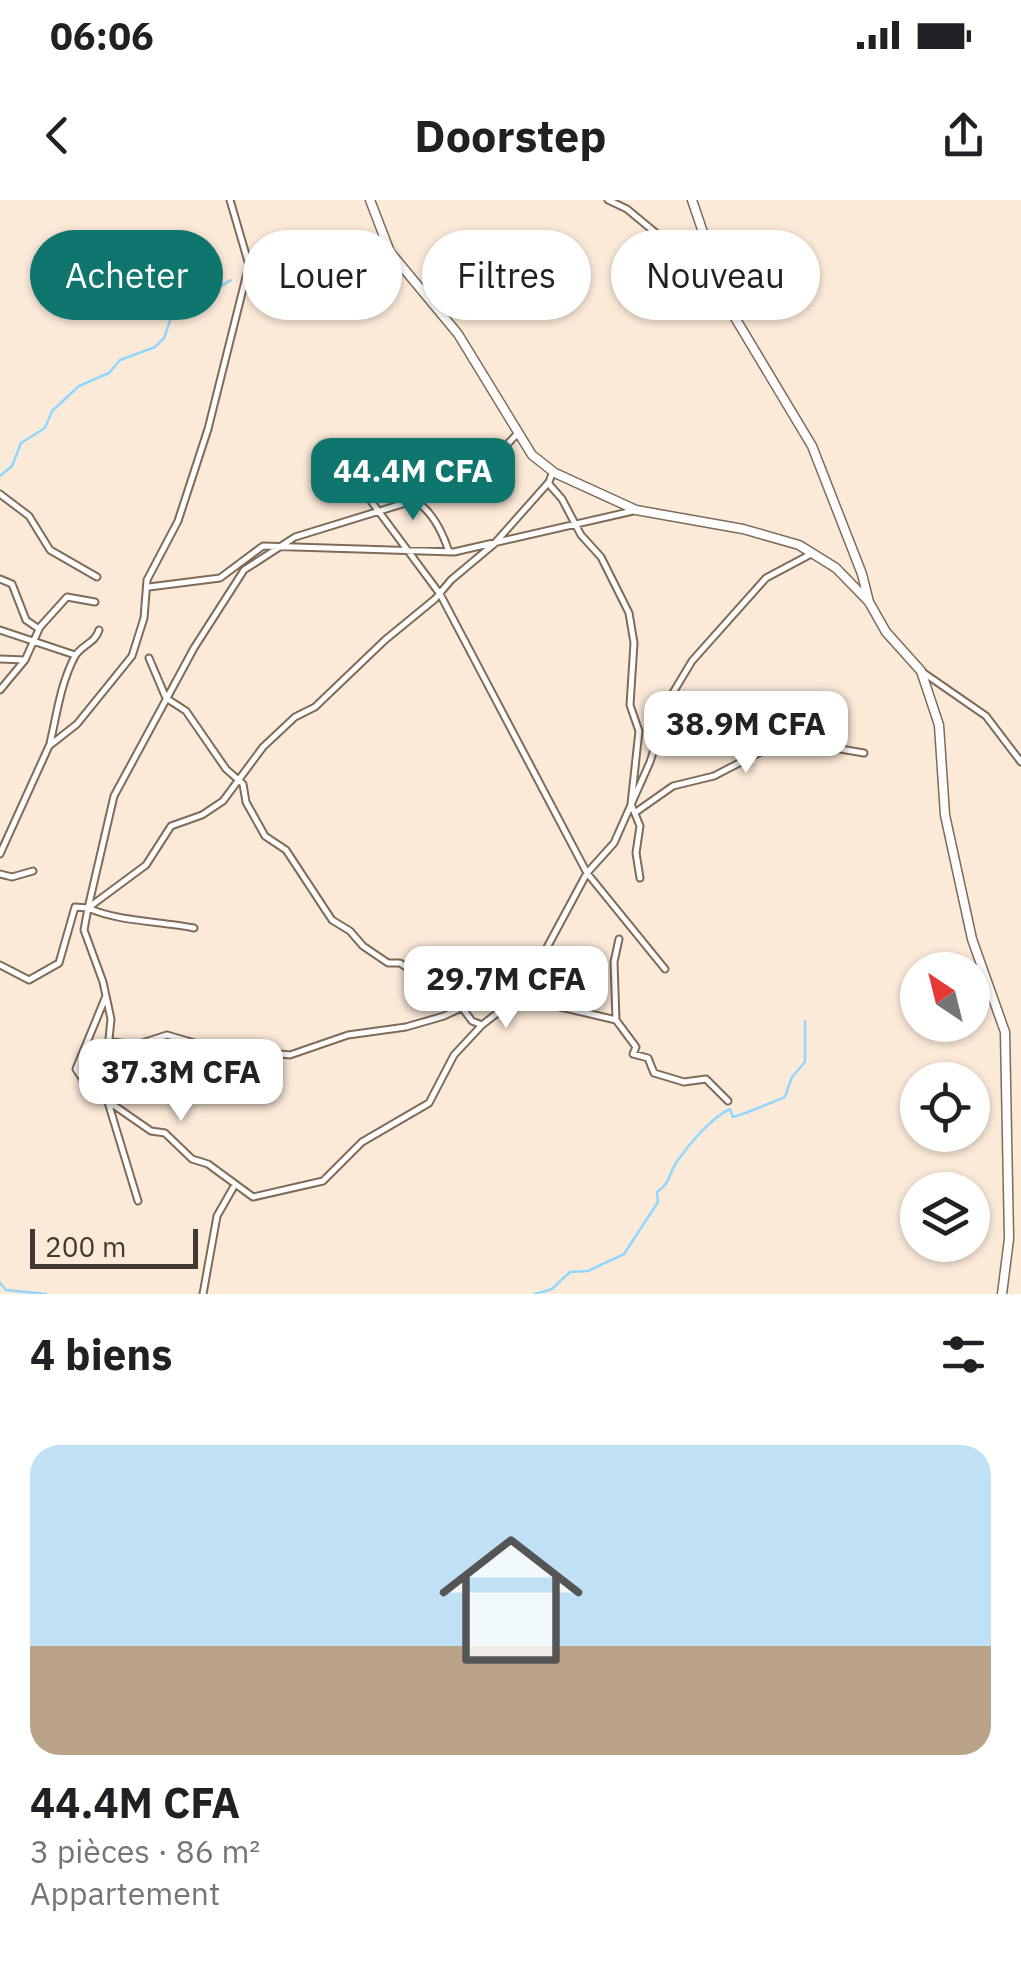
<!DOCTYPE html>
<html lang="fr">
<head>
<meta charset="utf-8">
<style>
	:root { --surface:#fff; --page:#f6f6f6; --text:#202124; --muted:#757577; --accent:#0f766e }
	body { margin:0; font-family:"IBM Plex Sans",sans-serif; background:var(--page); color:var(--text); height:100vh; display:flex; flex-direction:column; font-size:38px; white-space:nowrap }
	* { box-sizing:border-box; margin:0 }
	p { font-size:32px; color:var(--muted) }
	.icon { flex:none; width:55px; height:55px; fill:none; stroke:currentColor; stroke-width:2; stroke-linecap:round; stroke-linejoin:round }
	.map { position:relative; height:1094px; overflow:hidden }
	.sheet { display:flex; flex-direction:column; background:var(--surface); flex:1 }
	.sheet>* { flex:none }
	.guide { position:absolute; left:30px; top:30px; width:962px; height:90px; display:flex; gap:20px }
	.needle { width:65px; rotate:325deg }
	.buttons { position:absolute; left:900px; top:752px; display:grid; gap:20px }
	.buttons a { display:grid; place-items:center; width:90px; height:90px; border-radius:50%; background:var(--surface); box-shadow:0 2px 8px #0004; font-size:50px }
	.scale { position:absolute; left:30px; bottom:25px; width:168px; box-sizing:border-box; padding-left:10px; border:5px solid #423931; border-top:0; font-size:28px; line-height:35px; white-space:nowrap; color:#423931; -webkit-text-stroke:8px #fcead9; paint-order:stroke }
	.price { position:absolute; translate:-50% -85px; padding:0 22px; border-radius:20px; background:#fff; color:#222; font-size:32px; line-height:65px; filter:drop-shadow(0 2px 5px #0008) }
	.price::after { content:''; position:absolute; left:50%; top:60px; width:30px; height:22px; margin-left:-15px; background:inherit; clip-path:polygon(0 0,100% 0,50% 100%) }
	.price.on { background:var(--accent); color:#fff }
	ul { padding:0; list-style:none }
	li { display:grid; align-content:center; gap:20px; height:530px; padding:0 30px }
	li span { display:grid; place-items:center; height:310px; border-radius:30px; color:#555 }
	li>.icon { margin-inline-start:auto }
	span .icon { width:180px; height:180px; fill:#fffc; stroke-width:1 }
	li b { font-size:42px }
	h2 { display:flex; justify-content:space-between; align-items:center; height:120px; padding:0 30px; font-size:42px }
	.tag { padding:0 35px; border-radius:45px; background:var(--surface); box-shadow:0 2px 8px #0004; font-size:35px; line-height:90px }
	.tag.on { background:var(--accent); color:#fff }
	.status { display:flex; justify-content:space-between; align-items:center; height:70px; padding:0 50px; background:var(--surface); direction:ltr }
	.status svg { height:28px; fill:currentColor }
	header { display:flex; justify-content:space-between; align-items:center; height:130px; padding:0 30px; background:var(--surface); font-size:45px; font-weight:800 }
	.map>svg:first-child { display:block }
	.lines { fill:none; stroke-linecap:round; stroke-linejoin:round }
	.stream { stroke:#93d6fe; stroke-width:2.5 }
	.street-casing { stroke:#7e6b58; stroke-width:9 }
	.secondary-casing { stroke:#7e6b58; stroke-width:11 }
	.street { stroke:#fff; stroke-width:5 }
	.secondary { stroke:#fff; stroke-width:8 }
</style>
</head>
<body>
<div class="status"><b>06:06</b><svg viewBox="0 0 49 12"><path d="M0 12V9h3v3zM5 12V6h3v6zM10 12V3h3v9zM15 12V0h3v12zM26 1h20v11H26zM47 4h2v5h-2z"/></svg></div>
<header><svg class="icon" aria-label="back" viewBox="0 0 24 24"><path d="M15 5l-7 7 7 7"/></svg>Doorstep<svg class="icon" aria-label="share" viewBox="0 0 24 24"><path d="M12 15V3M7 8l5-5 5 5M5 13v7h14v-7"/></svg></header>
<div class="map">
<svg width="1021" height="1094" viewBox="0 0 1021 1094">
	<rect width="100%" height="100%" fill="#fcead9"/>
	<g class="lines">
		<path class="stream" d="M0,276L12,266L21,243L45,228L52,211L79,186L109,173L120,160L155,147L164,138L171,118L231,80
			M0,1083L6,1090L46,1094
			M535,1094L552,1089L570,1072L588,1071L624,1054L658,1002L657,992C672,982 668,973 678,960C690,943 712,917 730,909L733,917C742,915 773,902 785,897L792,877L805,862V821"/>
		<g class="street-casing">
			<path id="street" d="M608,0L627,9L686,58
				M518,233L479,274L412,301L295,337L244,370L194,448L114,596L88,708L146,665L171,626L202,615L223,601L263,547L295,517L315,507L385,440L435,399L451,380L494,344L549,282L553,271
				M348,270L440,394L587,673L665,769
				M548,283L562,299L581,335L601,357L629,413L634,443L630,505L639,531L631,604L640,626L636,653L640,678
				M381,288C420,295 437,315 449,352
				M0,294L29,316L50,350L97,377
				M0,379L12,384L26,420L39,429
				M149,387L220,378L263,346L454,352L633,311
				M0,430L75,455
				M149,458L166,498L186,511L226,569L243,584L246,602L265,636L286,650L332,720L350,731L363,746L388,763H400L457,801L472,821L482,825
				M0,459L25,460
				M921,471L986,516L1021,562
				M0,490L25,460L40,427L67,397L95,402
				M50,543C57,514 60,486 74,458C80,445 95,444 99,430
				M636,612L673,586L714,576L768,548L805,543L864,553
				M0,654L49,546L77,524L132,456L144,418L147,380L178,321L208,229L249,65L230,0
				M0,674L12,677L33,671
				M88,708C120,722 159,721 194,728
				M0,765L29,780L59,763L75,707L88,708L84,730L103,782L111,819L104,889L138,1001
				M106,796L76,869L86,884L105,894L112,904L151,931L165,933L192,959L208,964L253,997L323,981L362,942L429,903L454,855L482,825L522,794L587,673L614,643L650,562L671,496L692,461L766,378L813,353
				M515,803L539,802L616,820L636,847L633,854L648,858L654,873L684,882L706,879L728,901
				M616,820L614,762L619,739
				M112,842L136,845L167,835L208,847L290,855L348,835L406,827L444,816L532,774
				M203,1094L217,1016L233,988"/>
		</g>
		<g class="secondary-casing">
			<path id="secondary" d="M370,0L390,52L458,134L532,255L555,273L636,310L743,329L799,345L836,368L869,402
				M692,0L728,106L812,246L862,374L869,402L886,432L921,471L939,525L945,615L972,739L1005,832L1009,1039L1002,1094"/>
		</g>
		<use href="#street" class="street"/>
		<use href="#secondary" class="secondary"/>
	</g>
</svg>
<div class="buttons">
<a><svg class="needle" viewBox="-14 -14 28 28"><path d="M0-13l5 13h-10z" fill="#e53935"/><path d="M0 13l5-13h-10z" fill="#757577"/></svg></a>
<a><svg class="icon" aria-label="locate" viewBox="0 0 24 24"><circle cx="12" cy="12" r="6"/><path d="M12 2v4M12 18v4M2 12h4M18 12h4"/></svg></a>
<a><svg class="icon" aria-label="layers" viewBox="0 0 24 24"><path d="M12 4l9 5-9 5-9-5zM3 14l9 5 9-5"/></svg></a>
</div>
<div class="scale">200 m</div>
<b class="price on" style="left:413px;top:323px">44.4M CFA</b>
<b class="price" style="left:746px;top:576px">38.9M CFA</b>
<b class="price" style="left:506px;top:831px">29.7M CFA</b>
<b class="price" style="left:181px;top:924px">37.3M CFA</b>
<div class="guide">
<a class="tag on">Acheter</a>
<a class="tag">Louer</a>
<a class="tag">Filtres</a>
<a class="tag">Nouveau</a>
</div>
</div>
<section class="sheet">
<h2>4 biens<svg class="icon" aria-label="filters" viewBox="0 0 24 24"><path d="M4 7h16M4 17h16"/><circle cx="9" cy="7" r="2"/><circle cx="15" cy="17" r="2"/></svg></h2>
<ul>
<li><span style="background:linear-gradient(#bfe0f5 65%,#b9a48a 0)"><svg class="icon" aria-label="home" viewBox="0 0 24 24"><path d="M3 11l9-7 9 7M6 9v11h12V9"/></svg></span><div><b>44.4M CFA</b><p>3 pièces · 86 m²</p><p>Appartement</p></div></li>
</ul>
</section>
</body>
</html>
